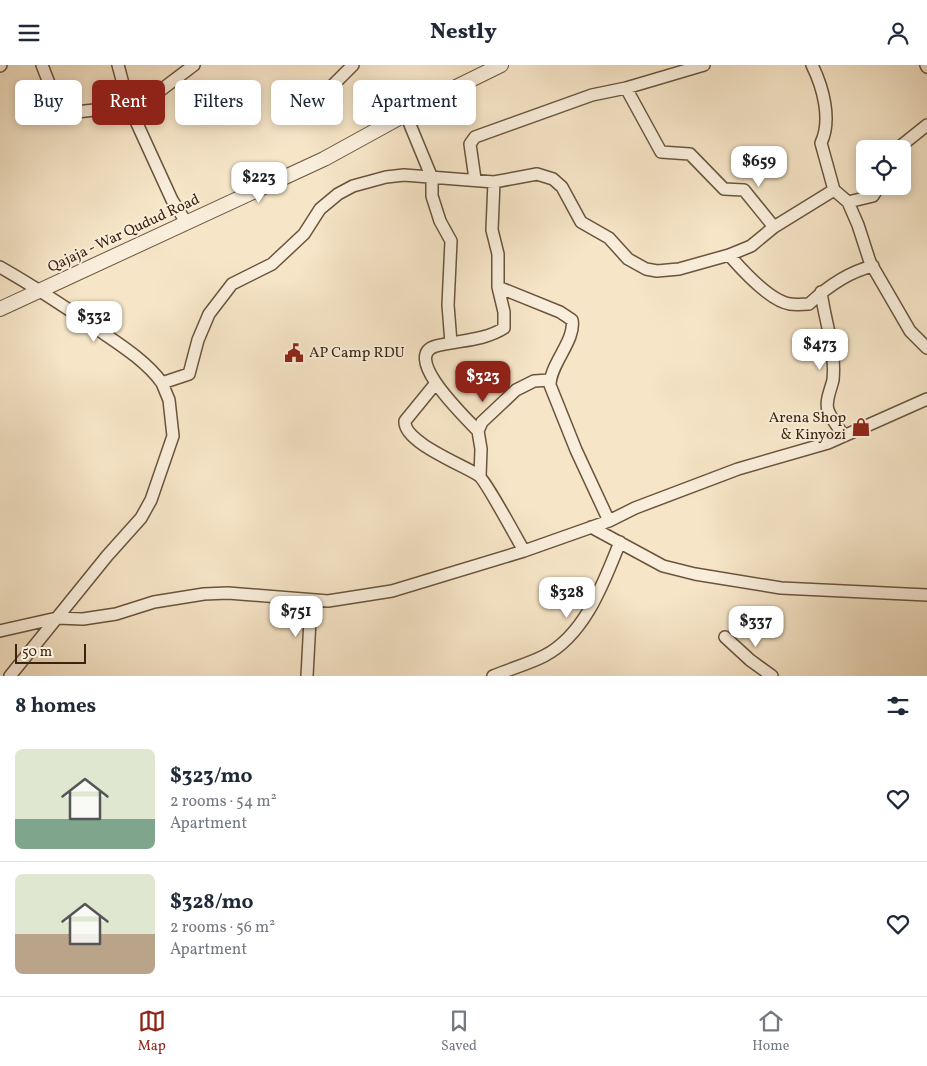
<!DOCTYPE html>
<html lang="en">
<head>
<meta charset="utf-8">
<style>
	:root { --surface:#fff; --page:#f6f6f7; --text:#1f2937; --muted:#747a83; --line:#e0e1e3; --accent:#8f2418 }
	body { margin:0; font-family:Vollkorn,serif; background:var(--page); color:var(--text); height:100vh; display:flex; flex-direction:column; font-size:19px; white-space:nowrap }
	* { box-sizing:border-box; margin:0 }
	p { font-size:16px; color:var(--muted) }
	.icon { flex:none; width:28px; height:28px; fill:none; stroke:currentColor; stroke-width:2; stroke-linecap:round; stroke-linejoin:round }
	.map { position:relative; height:611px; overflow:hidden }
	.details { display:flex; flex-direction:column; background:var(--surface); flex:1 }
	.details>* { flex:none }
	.top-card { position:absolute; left:15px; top:15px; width:500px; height:45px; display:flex; gap:10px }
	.tools { position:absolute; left:856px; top:75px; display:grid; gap:10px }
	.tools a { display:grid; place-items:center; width:55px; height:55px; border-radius:8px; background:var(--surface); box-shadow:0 2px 8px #0003; font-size:25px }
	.scale { position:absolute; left:15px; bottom:12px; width:71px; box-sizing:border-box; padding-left:5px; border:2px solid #3b230f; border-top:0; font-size:14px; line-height:18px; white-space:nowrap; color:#3b230f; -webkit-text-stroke:4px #f9eedb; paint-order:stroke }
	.price { position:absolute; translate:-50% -42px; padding:0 11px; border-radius:10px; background:#fff; color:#222; font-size:16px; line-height:32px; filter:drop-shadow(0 1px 2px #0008) }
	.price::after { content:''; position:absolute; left:50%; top:30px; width:15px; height:11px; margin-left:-8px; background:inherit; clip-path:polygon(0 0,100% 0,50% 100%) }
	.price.current { background:var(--accent); color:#fff }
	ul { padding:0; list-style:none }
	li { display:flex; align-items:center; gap:15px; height:125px; padding:0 15px }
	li+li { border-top:1px solid var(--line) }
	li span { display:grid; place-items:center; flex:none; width:140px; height:100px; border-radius:8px; color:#555 }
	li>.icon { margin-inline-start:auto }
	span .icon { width:60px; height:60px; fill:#fffc; stroke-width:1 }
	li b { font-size:21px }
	h2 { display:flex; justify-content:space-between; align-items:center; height:60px; padding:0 15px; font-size:21px }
	.pill { padding:0 18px; border-radius:8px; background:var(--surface); box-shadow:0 2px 8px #0003; font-size:18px; line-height:45px }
	.pill.current { background:var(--accent); color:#fff }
	header { display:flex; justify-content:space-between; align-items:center; height:65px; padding:0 15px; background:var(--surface); font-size:22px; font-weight:800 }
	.dock { display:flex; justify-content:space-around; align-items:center; height:70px; border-top:1px solid var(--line); background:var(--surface); font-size:14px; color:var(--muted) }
	.dock a { display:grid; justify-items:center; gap:2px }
	.dock .current { color:var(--accent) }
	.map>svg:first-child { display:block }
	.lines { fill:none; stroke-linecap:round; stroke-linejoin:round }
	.minor-casing { stroke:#6a543d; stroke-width:14 }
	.tertiary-casing { stroke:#6a543d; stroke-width:16 }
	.minor { stroke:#f9eedb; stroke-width:11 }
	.tertiary { stroke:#f9eedb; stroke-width:14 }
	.labels { text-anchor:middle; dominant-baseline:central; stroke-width:4; stroke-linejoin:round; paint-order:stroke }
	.street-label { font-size:15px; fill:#3b230f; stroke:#f9eedb }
	.poi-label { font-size:15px; fill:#3b230f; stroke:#f9eedb; text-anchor:start }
</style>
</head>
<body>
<header><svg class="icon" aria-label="menu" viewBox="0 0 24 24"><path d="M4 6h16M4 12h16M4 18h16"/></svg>Nestly<svg class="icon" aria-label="person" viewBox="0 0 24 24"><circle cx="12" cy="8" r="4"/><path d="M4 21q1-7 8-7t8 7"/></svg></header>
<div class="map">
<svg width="927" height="611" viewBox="0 0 927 611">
	<rect width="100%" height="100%" fill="#f6e5c7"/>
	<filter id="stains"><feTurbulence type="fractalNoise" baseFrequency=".004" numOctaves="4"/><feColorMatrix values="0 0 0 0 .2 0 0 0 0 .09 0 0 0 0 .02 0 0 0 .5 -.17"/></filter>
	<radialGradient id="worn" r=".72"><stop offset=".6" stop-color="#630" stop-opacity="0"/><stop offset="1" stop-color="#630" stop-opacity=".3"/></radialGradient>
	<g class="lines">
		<g class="minor-casing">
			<path id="minor" d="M42,0L59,44L62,48H68L129,41L145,37L194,0
				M118,0L129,41L172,135L186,157
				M812,0C823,22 832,55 821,78L834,125L848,137L858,160L870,197L910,266L927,283
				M926,0L927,2
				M0,1L1,0
				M330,23L353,0
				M626,23L661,87L690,89L724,124L744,125L774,162
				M406,50L432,113V131L440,156L451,176L448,240L451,278
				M897,84L927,60
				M475,114L470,79L475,72L592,30L626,23L704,0
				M494,117L492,165L498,189V222L560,247L572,255C576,275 550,299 550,320L576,385L609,456
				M848,137L873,131L879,121
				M729,190L751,181L774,162L834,125
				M0,202C35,222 67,243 100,266C122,281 147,297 162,318L189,309L198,275L209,249L232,219L272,199L304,169L320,144L338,129L353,121L386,112L404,110L494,117L537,109L553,114L562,122L581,157L609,173L628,194L646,204L657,206L679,204L729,190C742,205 770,236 790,239C796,240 803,239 809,239C828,221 848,207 873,201
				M821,227C825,257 836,284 833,315C831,324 825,336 828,345C831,354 839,363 844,371
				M436,318L405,356C403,377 463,400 478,410C485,414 517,474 524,486
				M478,366C467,354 400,291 436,281C459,275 484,276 504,263V247L498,222
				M480,411L481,384L478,366L482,357L516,325L534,316L550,315
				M591,462L663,501L695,509L781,523L927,530
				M0,566L57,553L83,554L116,549L154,537L204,529L228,528L328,536L392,526L524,486L609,456L635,443L738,404L828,378L927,334
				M725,572L750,595L772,611
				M10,611L107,491L141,453L151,435L173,371L169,335L162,318
				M307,611L311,536
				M493,611C510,604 528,599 544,591C585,570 604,517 620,477"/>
		</g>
		<g class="tertiary-casing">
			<path id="tertiary" d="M0,244L324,94L448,26L501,0"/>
		</g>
		<use href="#minor" class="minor"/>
		<use href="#tertiary" class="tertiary"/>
	</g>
	<defs>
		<g id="civic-bare" transform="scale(1.5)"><path d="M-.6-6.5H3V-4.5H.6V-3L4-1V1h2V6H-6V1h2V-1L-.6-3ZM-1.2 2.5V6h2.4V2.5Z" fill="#8f2418" stroke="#f9eedb" stroke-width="2.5" paint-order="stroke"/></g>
		<g id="shop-bare" transform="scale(1.5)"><path d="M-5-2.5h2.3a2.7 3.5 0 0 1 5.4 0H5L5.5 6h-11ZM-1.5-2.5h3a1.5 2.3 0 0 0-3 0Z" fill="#8f2418" stroke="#f9eedb" stroke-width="2.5" paint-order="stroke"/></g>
	</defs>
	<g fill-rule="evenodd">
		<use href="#civic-bare" x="294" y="288"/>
		<use href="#shop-bare" x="861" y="362"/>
	</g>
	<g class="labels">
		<g class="street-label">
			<text transform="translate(124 169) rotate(-25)">Qajaja - War Qudud Road</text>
		</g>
		<g class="poi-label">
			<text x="309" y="288">AP Camp RDU</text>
			<text x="846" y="353" text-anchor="end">Arena Shop<tspan x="846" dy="17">&amp; Kinyozi</tspan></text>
		</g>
	</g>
	<rect width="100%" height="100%" filter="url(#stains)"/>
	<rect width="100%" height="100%" fill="url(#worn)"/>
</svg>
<div class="tools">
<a><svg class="icon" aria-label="locate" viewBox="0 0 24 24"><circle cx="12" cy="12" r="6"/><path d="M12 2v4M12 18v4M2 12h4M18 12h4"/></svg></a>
</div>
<div class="scale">50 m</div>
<b class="price" style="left:759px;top:123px">$659</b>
<b class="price" style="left:259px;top:139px">$223</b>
<b class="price" style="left:94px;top:278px">$332</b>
<b class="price" style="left:820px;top:306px">$473</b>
<b class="price current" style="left:483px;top:338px">$323</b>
<b class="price" style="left:567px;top:554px">$328</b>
<b class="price" style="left:296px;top:573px">$751</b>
<b class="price" style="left:756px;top:583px">$337</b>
<div class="top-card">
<a class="pill">Buy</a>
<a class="pill current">Rent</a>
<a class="pill">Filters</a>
<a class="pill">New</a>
<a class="pill">Apartment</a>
</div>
</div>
<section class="details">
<h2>8 homes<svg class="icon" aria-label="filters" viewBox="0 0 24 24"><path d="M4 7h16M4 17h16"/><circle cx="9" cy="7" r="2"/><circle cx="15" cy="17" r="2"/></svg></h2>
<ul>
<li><span style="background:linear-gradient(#dfe7d0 70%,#7fa58c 0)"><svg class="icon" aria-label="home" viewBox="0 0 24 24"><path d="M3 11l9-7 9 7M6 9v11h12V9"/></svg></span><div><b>$323/mo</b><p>2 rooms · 54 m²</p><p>Apartment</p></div><svg class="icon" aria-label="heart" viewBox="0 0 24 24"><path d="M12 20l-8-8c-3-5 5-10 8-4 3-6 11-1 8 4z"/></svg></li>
<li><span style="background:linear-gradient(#dfe7d0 60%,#b9a48a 0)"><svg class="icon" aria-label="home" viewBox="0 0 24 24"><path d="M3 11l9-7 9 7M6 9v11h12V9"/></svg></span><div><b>$328/mo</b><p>2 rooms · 56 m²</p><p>Apartment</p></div><svg class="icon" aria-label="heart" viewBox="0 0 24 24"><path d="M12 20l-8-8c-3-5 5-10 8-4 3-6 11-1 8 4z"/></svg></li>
</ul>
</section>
<nav class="dock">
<a class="current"><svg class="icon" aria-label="map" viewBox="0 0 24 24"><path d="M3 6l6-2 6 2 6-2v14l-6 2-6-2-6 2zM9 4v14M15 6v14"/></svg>Map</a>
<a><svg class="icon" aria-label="saved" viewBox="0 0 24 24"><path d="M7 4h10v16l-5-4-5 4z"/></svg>Saved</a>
<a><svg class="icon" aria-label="home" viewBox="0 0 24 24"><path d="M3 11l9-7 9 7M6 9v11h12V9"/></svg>Home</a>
</nav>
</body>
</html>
